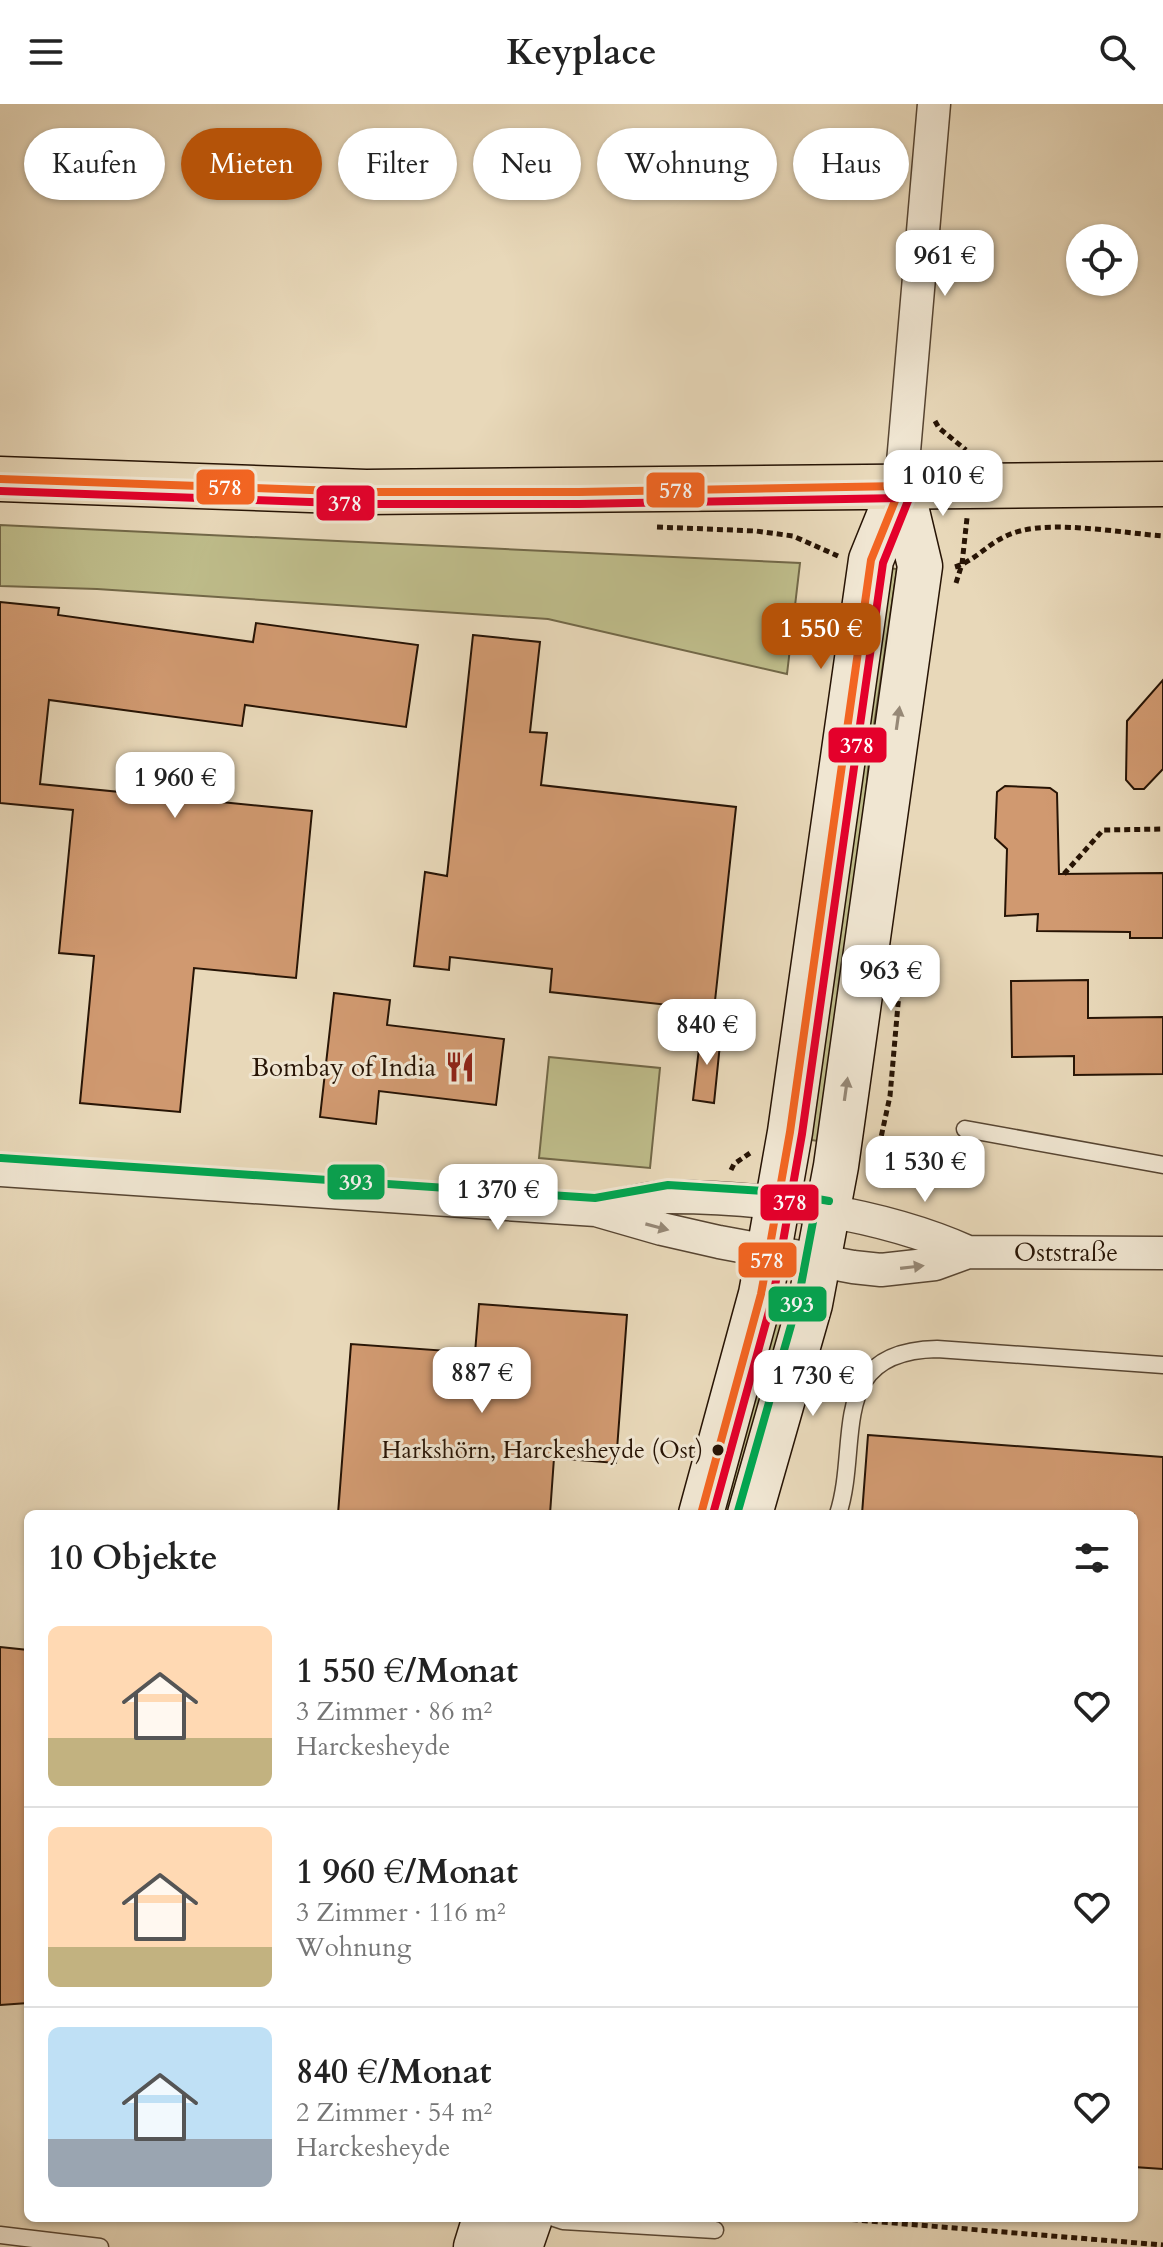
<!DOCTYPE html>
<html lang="de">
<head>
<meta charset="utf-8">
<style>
	:root { --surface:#fff; --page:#f2f2f2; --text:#222; --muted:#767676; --line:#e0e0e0; --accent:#b45309 }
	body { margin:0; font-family:Cardo,serif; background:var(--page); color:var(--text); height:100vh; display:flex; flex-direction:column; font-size:30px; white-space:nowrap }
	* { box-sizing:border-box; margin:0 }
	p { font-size:26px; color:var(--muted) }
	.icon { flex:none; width:44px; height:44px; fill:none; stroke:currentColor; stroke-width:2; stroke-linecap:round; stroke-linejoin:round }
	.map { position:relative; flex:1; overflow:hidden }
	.sheet { position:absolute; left:24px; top:1406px; width:1114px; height:712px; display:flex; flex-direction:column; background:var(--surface); border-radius:12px; box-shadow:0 2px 6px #0004 }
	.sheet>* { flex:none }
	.hud { position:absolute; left:24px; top:24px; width:1116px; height:72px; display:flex; gap:16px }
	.fabs { position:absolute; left:1066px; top:120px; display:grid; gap:16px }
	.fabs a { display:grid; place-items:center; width:72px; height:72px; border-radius:50%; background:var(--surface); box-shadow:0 2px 6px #0004; font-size:40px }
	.price { position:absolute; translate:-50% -68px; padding:0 18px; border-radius:16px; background:#fff; color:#222; font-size:26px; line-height:52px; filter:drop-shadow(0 2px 4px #0008) }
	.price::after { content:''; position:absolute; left:50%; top:48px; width:24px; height:18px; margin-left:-12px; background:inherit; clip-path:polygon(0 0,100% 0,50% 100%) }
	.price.active { background:var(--accent); color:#fff }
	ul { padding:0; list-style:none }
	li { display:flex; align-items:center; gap:24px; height:200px; padding:0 24px }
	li+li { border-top:2px solid var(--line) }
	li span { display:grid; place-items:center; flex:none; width:224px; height:160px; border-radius:12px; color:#555 }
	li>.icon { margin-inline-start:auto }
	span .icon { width:96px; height:96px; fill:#fffc; stroke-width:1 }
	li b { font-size:34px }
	h2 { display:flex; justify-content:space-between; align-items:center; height:96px; padding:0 24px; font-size:34px }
	.chip { padding:0 28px; border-radius:36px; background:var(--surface); box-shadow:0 2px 6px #0004; font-size:28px; line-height:72px }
	.chip.active { background:var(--accent); color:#fff }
	header { display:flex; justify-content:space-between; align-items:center; height:104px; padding:0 24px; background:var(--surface); font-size:36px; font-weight:700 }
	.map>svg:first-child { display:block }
	.green { fill:#bebc8a; stroke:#726848; stroke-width:2 }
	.building { fill:#d09970; stroke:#271405; stroke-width:2 }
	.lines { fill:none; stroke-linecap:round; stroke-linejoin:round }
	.lane-casing { stroke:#574532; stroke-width:19 }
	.street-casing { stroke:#574532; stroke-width:35 }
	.secondary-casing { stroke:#271405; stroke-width:47 }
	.primary-casing { stroke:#271405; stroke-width:47 }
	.path { stroke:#271405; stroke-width:5; stroke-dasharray:6 4; stroke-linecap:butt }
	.lane { stroke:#f0e6d2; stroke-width:16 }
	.street { stroke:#f0e6d2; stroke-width:32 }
	.secondary { stroke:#f0e6d2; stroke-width:44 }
	.primary { stroke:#e8d8b9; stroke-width:44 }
	.bus-1-casing { stroke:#f0e6d2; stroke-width:14 }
	.bus-2-casing { stroke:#f0e6d2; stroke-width:14 }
	.bus-3-casing { stroke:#f0e6d2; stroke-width:14 }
	.bus-1 { stroke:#f26522; stroke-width:8 }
	.bus-2 { stroke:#e4002b; stroke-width:8 }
	.bus-3 { stroke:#00a651; stroke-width:8 }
	.oneway { fill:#968876 }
	.bus-dot { fill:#271405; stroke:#f0e6d2; stroke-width:3 }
	.labels { text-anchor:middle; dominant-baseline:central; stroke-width:6; stroke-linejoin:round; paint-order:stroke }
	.bus-label { font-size:24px; fill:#271405; stroke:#f0e6d2; text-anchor:end }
	.poi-label { font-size:26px; fill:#271405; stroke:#f0e6d2; text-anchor:end }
	.street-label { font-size:26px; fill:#271405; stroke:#f0e6d2 }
	.line-badge { stroke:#f0e6d2; stroke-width:3 }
	.badge-label { font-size:22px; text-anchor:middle; font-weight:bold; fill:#fff }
</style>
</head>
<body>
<header><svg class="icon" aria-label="menu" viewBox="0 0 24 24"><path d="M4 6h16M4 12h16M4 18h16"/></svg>Keyplace<svg class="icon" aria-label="search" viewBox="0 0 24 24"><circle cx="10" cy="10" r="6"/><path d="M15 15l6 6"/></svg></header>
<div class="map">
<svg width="1163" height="2143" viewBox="0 0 1163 2143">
	<rect width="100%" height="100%" fill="#e8d8b9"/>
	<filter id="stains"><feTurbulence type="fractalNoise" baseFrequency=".0025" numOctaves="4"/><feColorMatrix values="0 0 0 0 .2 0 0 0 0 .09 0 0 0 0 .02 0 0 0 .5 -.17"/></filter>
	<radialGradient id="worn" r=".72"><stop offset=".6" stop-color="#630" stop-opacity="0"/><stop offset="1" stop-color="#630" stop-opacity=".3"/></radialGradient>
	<path class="green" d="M0,421L800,459L787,570L548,515L97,485L0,482Z
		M881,463L897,465L869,655L862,733L825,1038L811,1036L836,859Z
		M549,953L660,964L650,1064L539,1054Z
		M769,1207L789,1212L729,1410H717Z"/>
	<path class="building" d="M0,498L59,504L58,511L253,538L256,519L418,541L406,623L245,601L242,622L49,596L40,680L312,707L296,874L194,864L180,1008L80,999L94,852L59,849L73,706L0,699Z
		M473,531L540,538L530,628L547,629L541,681L736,703L714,906L550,888L552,865L450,853L449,866L414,862L425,768L447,772Z
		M1163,576V665L1144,685H1134L1126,676L1127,617Z
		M1005,682L1050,684L1057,689L1059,770L1163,769V834H1130V828L1037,827L1038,810L1005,812L1007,745L995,734L997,688Z
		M1088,876V914L1163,913V970L1074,971V952L1012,953L1011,877Z
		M334,889L390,896L387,921L504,935L496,1001L379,987L376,1020L320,1013Z
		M701,927L721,930L714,999L693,996Z
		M479,1200L627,1211L616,1359L554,1354L550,1410H338L351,1240L475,1249Z
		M868,1331L1163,1353V2065L1134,2063V1410H862Z
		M0,1543L28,1546V1899L0,1901Z"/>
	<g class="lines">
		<g class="lane-casing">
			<path id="lane" d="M965,1025L1163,1061
				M838,1410C861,1340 825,1247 937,1245L1163,1261
				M554,2114L563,2117L715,2126
				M0,2131L100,2143"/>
		</g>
		<g class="street-casing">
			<path id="street" d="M901,382L934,0
				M0,1066L596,1106L662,1125L719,1138L853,1163L881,1166L935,1160L968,1148L1163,1149
				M604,1104C625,1101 648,1093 670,1093C765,1093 881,1109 968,1148"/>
		</g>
		<g class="secondary-casing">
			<path id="secondary" d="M701,1410L761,1190L769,1147L790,1028L871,456L901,382
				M750,1410L810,1200L836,1062L920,462L901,382
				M476,2143L485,2114
				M520,2143L530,2114"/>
		</g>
		<g class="primary-casing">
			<path id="primary" d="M0,375L366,388L1163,380"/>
		</g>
		<path class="path" d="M935,317L939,324L966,346
			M657,423L756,427L793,432L838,452
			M955,463C978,456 991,434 1020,427C1058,417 1123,429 1163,432
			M956,479L962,460L967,414
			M1064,770L1103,726L1163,725
			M875,1061L890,992L899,889
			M731,1066L734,1060L750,1049
			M832,2114L1163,2141"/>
		<use href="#lane" class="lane"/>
		<use href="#street" class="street"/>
		<use href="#secondary" class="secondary"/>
		<use href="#primary" class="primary"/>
		<g class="bus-1-casing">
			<path id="bus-1" d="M0,375L366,388H579L901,382
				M701,1410L761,1190L769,1147L790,1028L871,456L901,382"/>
		</g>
		<g class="bus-2-casing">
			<path id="bus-2" d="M0,387L366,400H579L901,394
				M713,1410L773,1193L781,1149L802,1030L883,459L912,387"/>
		</g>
		<g class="bus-3-casing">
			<path id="bus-3" d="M1,1054L595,1094L668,1081L779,1088L829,1097
				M738,1407L798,1197L815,1107"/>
		</g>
		<use href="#bus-1" class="bus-1"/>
		<use href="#bus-2" class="bus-2"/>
		<use href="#bus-3" class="bus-3"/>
	</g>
	<defs><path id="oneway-solid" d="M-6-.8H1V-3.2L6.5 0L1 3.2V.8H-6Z" transform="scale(2)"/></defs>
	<g class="oneway">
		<use href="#oneway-solid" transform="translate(898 614) rotate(-82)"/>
		<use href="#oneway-solid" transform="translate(846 985) rotate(-82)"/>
		<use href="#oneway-solid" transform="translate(657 1123) rotate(15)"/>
		<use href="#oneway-solid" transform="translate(912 1163) rotate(-7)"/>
	</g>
	<defs>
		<g id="restaurant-bare" transform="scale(2.4)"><path d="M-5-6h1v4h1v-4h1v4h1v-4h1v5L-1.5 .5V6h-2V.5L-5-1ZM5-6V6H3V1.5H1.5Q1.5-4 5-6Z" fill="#8f2418" stroke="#f0e6d2" stroke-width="2.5" paint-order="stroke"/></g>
	</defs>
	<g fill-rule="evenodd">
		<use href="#restaurant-bare" x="460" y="963"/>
	</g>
	<circle class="bus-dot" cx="718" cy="1346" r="7"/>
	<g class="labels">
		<g class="bus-label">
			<text x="703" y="1346">Harkshörn, Harckesheyde (Ost)</text>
		</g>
		<g class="poi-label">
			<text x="436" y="963">Bombay of India</text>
		</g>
		<g class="street-label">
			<text x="1066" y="1148">Oststraße</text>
		</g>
	</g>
	<g class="line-badge">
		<rect x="195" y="364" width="61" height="38" rx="8" fill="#f26522"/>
		<rect x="645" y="367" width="61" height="38" rx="8" fill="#f26522"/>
		<rect x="315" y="380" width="61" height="38" rx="8" fill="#e4002b"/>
		<rect x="827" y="622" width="61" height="38" rx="8" fill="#e4002b"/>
		<rect x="326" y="1059" width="60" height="38" rx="8" fill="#00a651"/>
		<rect x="759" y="1079" width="61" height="39" rx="8" fill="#e4002b"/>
		<rect x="737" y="1137" width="61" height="38" rx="8" fill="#f26522"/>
		<rect x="767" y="1181" width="61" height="38" rx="8" fill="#00a651"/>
	</g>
	<g class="badge-label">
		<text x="225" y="391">578</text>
		<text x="676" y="394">578</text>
		<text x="345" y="407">378</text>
		<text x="857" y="649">378</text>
		<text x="356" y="1086">393</text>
		<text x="790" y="1106">378</text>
		<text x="767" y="1164">578</text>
		<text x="797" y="1208">393</text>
	</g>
	<rect width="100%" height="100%" filter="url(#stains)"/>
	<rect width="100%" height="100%" fill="url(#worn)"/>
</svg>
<div class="fabs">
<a><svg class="icon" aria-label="locate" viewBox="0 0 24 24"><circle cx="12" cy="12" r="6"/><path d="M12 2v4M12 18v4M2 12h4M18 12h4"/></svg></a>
</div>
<b class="price" style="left:945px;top:194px">961 €</b>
<b class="price" style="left:943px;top:414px">1 010 €</b>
<b class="price active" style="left:821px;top:567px">1 550 €</b>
<b class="price" style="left:175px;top:716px">1 960 €</b>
<b class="price" style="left:891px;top:909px">963 €</b>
<b class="price" style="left:707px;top:963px">840 €</b>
<b class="price" style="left:925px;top:1100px">1 530 €</b>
<b class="price" style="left:498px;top:1128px">1 370 €</b>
<b class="price" style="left:482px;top:1311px">887 €</b>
<b class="price" style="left:813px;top:1314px">1 730 €</b>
<div class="hud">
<a class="chip">Kaufen</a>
<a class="chip active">Mieten</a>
<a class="chip">Filter</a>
<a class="chip">Neu</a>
<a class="chip">Wohnung</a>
<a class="chip">Haus</a>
</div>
<section class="sheet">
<h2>10 Objekte<svg class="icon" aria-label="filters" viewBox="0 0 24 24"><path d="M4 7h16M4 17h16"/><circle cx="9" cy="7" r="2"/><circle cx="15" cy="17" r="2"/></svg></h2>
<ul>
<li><span style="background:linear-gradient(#ffd9b3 70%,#c2b280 0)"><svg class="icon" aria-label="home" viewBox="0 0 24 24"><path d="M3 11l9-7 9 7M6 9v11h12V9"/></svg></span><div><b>1 550 €/Monat</b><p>3 Zimmer · 86 m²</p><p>Harckesheyde</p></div><svg class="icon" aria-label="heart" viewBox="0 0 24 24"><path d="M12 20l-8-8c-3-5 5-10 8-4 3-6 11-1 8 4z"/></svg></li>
<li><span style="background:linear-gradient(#ffd9b3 75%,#c2b280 0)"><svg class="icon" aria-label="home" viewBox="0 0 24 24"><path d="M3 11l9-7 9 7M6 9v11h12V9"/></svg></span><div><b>1 960 €/Monat</b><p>3 Zimmer · 116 m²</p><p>Wohnung</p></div><svg class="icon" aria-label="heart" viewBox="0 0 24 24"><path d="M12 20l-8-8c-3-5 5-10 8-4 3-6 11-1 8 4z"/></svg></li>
<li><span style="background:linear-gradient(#bfe0f5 70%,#9aa5b1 0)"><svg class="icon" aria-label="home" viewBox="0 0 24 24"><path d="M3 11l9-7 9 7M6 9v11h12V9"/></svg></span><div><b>840 €/Monat</b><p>2 Zimmer · 54 m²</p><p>Harckesheyde</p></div><svg class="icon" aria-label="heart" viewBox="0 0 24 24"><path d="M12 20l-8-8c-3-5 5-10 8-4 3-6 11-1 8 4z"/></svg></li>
</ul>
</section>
</div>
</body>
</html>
